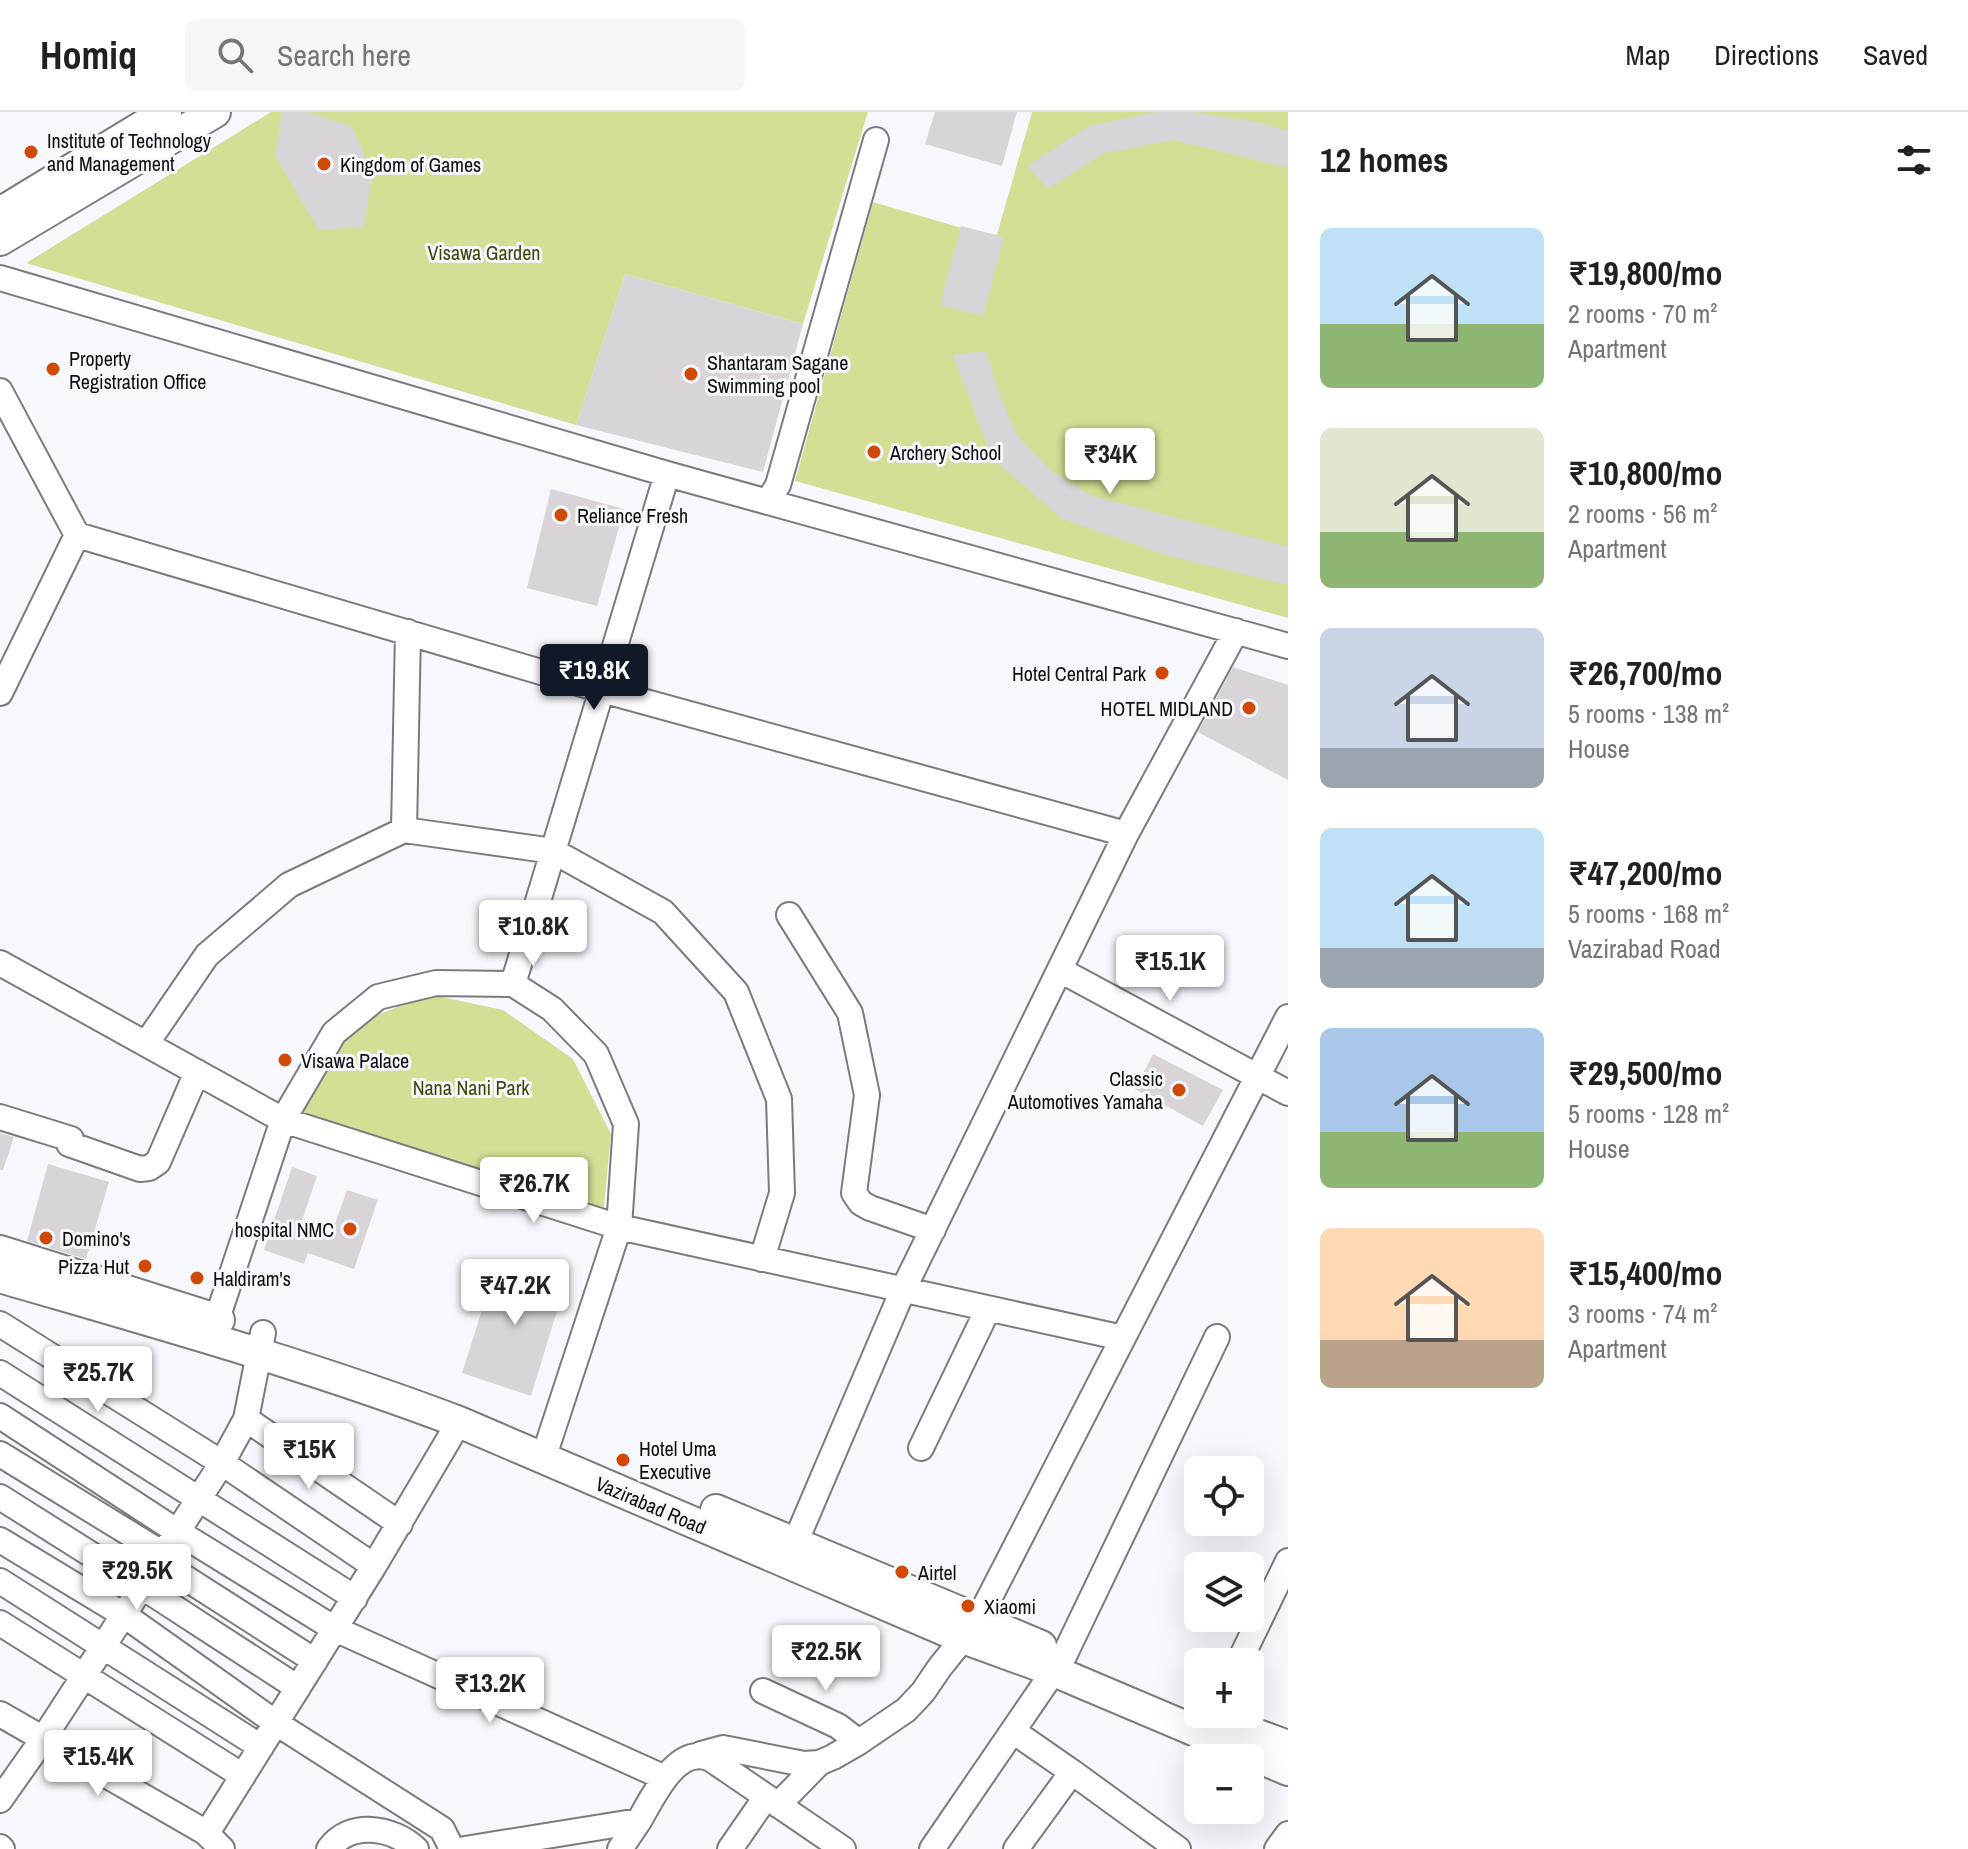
<!DOCTYPE html>
<html lang="en">
<head>
<meta charset="utf-8">
<style>
	:root { --surface:#fff; --page:#f6f6f6; --text:#202124; --muted:#757577; --line:#e0e0e0; --accent:#111827 }
	body { margin:0; font-family:"Archivo Narrow",sans-serif; background:var(--page); color:var(--text); height:100vh; display:flex; flex-direction:column; font-size:30px; white-space:nowrap }
	* { box-sizing:border-box; margin:0 }
	p { font-size:26px; color:var(--muted) }
	.icon { flex:none; width:44px; height:44px; fill:none; stroke:currentColor; stroke-width:2; stroke-linecap:round; stroke-linejoin:round }
	.map { position:relative; flex:1; overflow:hidden }
	.sheet { display:flex; flex-direction:column; background:var(--surface); width:680px }
	.sheet>* { flex:none }
	.buttons { position:absolute; left:1184px; top:1344px; display:grid; gap:16px }
	.buttons a { display:grid; place-items:center; width:80px; height:80px; border-radius:12px; background:var(--surface); box-shadow:0 8px 32px #0002; font-size:40px }
	.price { position:absolute; translate:-50% -68px; padding:0 18px; border-radius:8px; background:#fff; color:#222; font-size:26px; line-height:52px; filter:drop-shadow(0 2px 4px #0008) }
	.price::after { content:''; position:absolute; left:50%; top:48px; width:24px; height:18px; margin-left:-12px; background:inherit; clip-path:polygon(0 0,100% 0,50% 100%) }
	.price.current { background:var(--accent); color:#fff }
	ul { padding:0; list-style:none }
	li { display:flex; align-items:center; gap:24px; height:200px; padding:0 32px }
	li span { display:grid; place-items:center; flex:none; width:224px; height:160px; border-radius:12px; color:#555 }
	li>.icon { margin-inline-start:auto }
	span .icon { width:96px; height:96px; fill:#fffc; stroke-width:1 }
	li b { font-size:34px }
	h2 { display:flex; justify-content:space-between; align-items:center; height:96px; padding:0 32px; font-size:34px }
	header { display:flex; align-items:center; gap:48px; box-sizing:border-box; height:112px; padding:0 40px; background:var(--surface); border-bottom:2px solid var(--line) }
	header strong { font-size:38px }
	nav { display:flex; gap:44px; margin-inline-start:auto; font-size:28px }
	.search { width:560px; height:72px; background:var(--page); display:flex; align-items:center; gap:20px; box-sizing:border-box; padding:0 28px; border-radius:12px; color:var(--muted); font-size:30px }
	main { display:flex; flex:1; min-height:0 }
	.map>svg:first-child { display:block }
	.green { fill:#d4df95 }
	.building { fill:#d8d4d7 }
	.lines { fill:none; stroke-linecap:round; stroke-linejoin:round }
	.minor-casing { stroke:#7a7b7f; stroke-width:28 }
	.major-casing { stroke:#7a7b7f; stroke-width:34 }
	.minor { stroke:#fff; stroke-width:24 }
	.major { stroke:#fff; stroke-width:30 }
	.poi-dot { fill:#cf4a06; stroke:#f7f8fd; stroke-width:3 }
	.labels { text-anchor:middle; dominant-baseline:central; stroke-width:6; stroke-linejoin:round; paint-order:stroke }
	.poi-label { font-size:20px; fill:#0e0f11; stroke:#f7f8fd; text-anchor:start }
	.park-label { font-size:20px; fill:#414708; stroke:#f7f8fd }
	.street-label { font-size:20px; fill:#0e0f11; stroke:#f7f8fd }
</style>
</head>
<body>
<header>
<strong>Homiq</strong>
<div class="search"><svg class="icon" aria-label="search" viewBox="0 0 24 24"><circle cx="10" cy="10" r="6"/><path d="M15 15l6 6"/></svg>Search here</div>
<nav><a>Map</a><a>Directions</a><a>Saved</a></nav>
</header>
<main>
<div class="map">
<svg width="1288" height="1737" viewBox="0 0 1288 1737">
	<rect width="100%" height="100%" fill="#f7f8fd"/>
	<path class="green" d="M271,0H868L803,212L625,162L576,313L26,151Z
		M1032,0H1288V506L795,369L873,90L996,126Z
		M428,882L503,898L573,947L611,1022L603,1103L296,1006L319,961L354,913Z"/>
	<path class="building" d="M282,0H308L352,15L372,61L364,115L319,118L275,44Z
		M935,0H1017L1002,54L925,32Z
		M1156,0H1192L1261,11L1288,19V56L1174,28L1104,41L1048,77L1027,54L1089,14Z
		M961,114L1004,125L983,204L940,193Z
		M625,162L803,212L763,360L576,313Z
		M986,239L999,281L1017,323L1050,358L1090,383L1288,435V473L1169,444L1062,407L992,346L953,243Z
		M551,377L624,397L597,494L527,476Z
		M1233,555L1288,573V668L1198,620Z
		M1153,942L1223,978L1203,1014L1135,977Z
		M0,1021L14,1025L3,1058H0Z
		M48,1052L109,1070L86,1147L27,1129Z
		M292,1055L317,1064L299,1117L329,1128L347,1078L378,1088L354,1157L308,1141L304,1152L264,1138Z
		M498,1148L567,1166L531,1284L462,1261Z"/>
	<g class="lines">
		<g class="minor-casing">
			<path id="minor" d="M0,166L667,362L1288,534
				M0,279L77,423L0,581
				M768,390L778,373L876,28
				M77,423L602,578L1126,722
				M404,718L408,520
				M789,803L850,901L867,983L854,1081L861,1091L870,1096L933,1118
				M0,851L283,1008L619,1115L1123,1226
				M1060,858L1288,981
				M513,872L667,362
				M146,932L207,843L289,773L404,718L553,739L663,800L736,880L779,987L782,1081L762,1147
				M0,1005L71,1027
				M69,1032L140,1057L149,1056L158,1050L197,960
				M217,1207L283,1008L334,921L378,885L436,871L513,872L552,897L596,942L626,1012L619,1115L543,1347
				M0,1212L222,1351L374,1454
				M0,1261L355,1486
				M0,1304L178,1420L335,1517L665,1666
				M246,1307L400,1412
				M921,1336L988,1197
				M0,1342L163,1442
				M0,1385L141,1474L298,1576
				M0,1428L124,1503L276,1611L442,1717L452,1737
				M795,1431L903,1178L1126,722L1236,519
				M159,1449L315,1549
				M0,1469L261,1635
				M0,1511L243,1664
				M1239,1550L1288,1449
				M763,1579L838,1614L859,1630
				M0,1602L205,1720L222,1737
				M1013,1619L1072,1660L1016,1737
				M701,1642L723,1636L804,1652L819,1651L833,1645L859,1630L906,1598L923,1580L940,1555L978,1508L1288,905
				M1072,1660L1178,1737
				M0,1688L43,1627L222,1351L246,1307L263,1221
				M778,1693L819,1651
				M207,1721L374,1454L459,1310
				M0,1735L2,1737
				M329,1737C350,1708 392,1715 416,1737
				M465,1737L639,1709C653,1685 677,1631 711,1647L843,1737
				M620,1737L639,1709
				M730,1737L766,1685
				M932,1737L1064,1544L1217,1225
				M1277,1737L1288,1722"/>
		</g>
		<g class="major-casing">
			<path id="major" d="M0,101L166,0
				M0,128L215,0
				M0,1139L219,1208
				M0,1165C154,1210 309,1253 459,1310L963,1526L1054,1559L1288,1658
				M716,1398L1041,1534
				M1220,1609L1288,1634"/>
		</g>
		<use href="#minor" class="minor"/>
		<use href="#major" class="major"/>
	</g>
	<g class="poi-dot">
		<circle cx="31" cy="40" r="8"/>
		<circle cx="324" cy="52" r="8"/>
		<circle cx="53" cy="257" r="8"/>
		<circle cx="691" cy="262" r="8"/>
		<circle cx="874" cy="340" r="8"/>
		<circle cx="561" cy="403" r="8"/>
		<circle cx="1162" cy="561" r="8"/>
		<circle cx="1249" cy="596" r="8"/>
		<circle cx="285" cy="948" r="8"/>
		<circle cx="1179" cy="978" r="8"/>
		<circle cx="350" cy="1117" r="8"/>
		<circle cx="46" cy="1126" r="8"/>
		<circle cx="145" cy="1154" r="8"/>
		<circle cx="197" cy="1166" r="8"/>
		<circle cx="623" cy="1348" r="8"/>
		<circle cx="902" cy="1460" r="8"/>
		<circle cx="968" cy="1494" r="8"/>
	</g>
	<g class="labels">
		<g class="poi-label">
			<text x="47" y="28">Institute of Technology<tspan x="47" dy="23">and Management</tspan></text>
			<text x="340" y="52">Kingdom of Games</text>
			<text x="69" y="246">Property<tspan x="69" dy="23">Registration Office</tspan></text>
			<text x="707" y="250">Shantaram Sagane<tspan x="707" dy="23">Swimming pool</tspan></text>
			<text x="890" y="340">Archery School</text>
			<text x="577" y="403">Reliance Fresh</text>
			<text x="1146" y="561" text-anchor="end">Hotel Central Park</text>
			<text x="1233" y="596" text-anchor="end">HOTEL MIDLAND</text>
			<text x="301" y="948">Visawa Palace</text>
			<text x="1163" y="966" text-anchor="end">Classic<tspan x="1163" dy="23">Automotives Yamaha</tspan></text>
			<text x="334" y="1117" text-anchor="end">hospital NMC</text>
			<text x="62" y="1126">Domino's</text>
			<text x="129" y="1154" text-anchor="end">Pizza Hut</text>
			<text x="213" y="1166">Haldiram's</text>
			<text x="639" y="1336">Hotel Uma<tspan x="639" dy="23">Executive</tspan></text>
			<text x="918" y="1460">Airtel</text>
			<text x="984" y="1494">Xiaomi</text>
		</g>
		<g class="park-label">
			<text x="484" y="140">Visawa Garden</text>
			<text x="471" y="975">Nana Nani Park</text>
		</g>
		<g class="street-label">
			<text transform="translate(651 1393) rotate(23)">Vazirabad Road</text>
		</g>
	</g>
</svg>
<div class="buttons">
<a><svg class="icon" aria-label="locate" viewBox="0 0 24 24"><circle cx="12" cy="12" r="6"/><path d="M12 2v4M12 18v4M2 12h4M18 12h4"/></svg></a>
<a><svg class="icon" aria-label="layers" viewBox="0 0 24 24"><path d="M12 4l9 5-9 5-9-5zM3 14l9 5 9-5"/></svg></a>
<a>+</a>
<a>−</a>
</div>
<b class="price" style="left:1110px;top:384px">₹34K</b>
<b class="price current" style="left:594px;top:600px">₹19.8K</b>
<b class="price" style="left:533px;top:856px">₹10.8K</b>
<b class="price" style="left:1170px;top:891px">₹15.1K</b>
<b class="price" style="left:534px;top:1113px">₹26.7K</b>
<b class="price" style="left:515px;top:1215px">₹47.2K</b>
<b class="price" style="left:98px;top:1302px">₹25.7K</b>
<b class="price" style="left:309px;top:1379px">₹15K</b>
<b class="price" style="left:137px;top:1500px">₹29.5K</b>
<b class="price" style="left:826px;top:1581px">₹22.5K</b>
<b class="price" style="left:490px;top:1613px">₹13.2K</b>
<b class="price" style="left:98px;top:1686px">₹15.4K</b>
</div>
<section class="sheet">
<h2>12 homes<svg class="icon" aria-label="filters" viewBox="0 0 24 24"><path d="M4 7h16M4 17h16"/><circle cx="9" cy="7" r="2"/><circle cx="15" cy="17" r="2"/></svg></h2>
<ul>
<li><span style="background:linear-gradient(#bfe0f5 60%,#8fb573 0)"><svg class="icon" aria-label="home" viewBox="0 0 24 24"><path d="M3 11l9-7 9 7M6 9v11h12V9"/></svg></span><div><b>₹19,800/mo</b><p>2 rooms · 70 m²</p><p>Apartment</p></div></li>
<li><span style="background:linear-gradient(#dfe7d0 65%,#8fb573 0)"><svg class="icon" aria-label="home" viewBox="0 0 24 24"><path d="M3 11l9-7 9 7M6 9v11h12V9"/></svg></span><div><b>₹10,800/mo</b><p>2 rooms · 56 m²</p><p>Apartment</p></div></li>
<li><span style="background:linear-gradient(#c9d6e8 75%,#9aa5b1 0)"><svg class="icon" aria-label="home" viewBox="0 0 24 24"><path d="M3 11l9-7 9 7M6 9v11h12V9"/></svg></span><div><b>₹26,700/mo</b><p>5 rooms · 138 m²</p><p>House</p></div></li>
<li><span style="background:linear-gradient(#bfe0f5 75%,#9aa5b1 0)"><svg class="icon" aria-label="home" viewBox="0 0 24 24"><path d="M3 11l9-7 9 7M6 9v11h12V9"/></svg></span><div><b>₹47,200/mo</b><p>5 rooms · 168 m²</p><p>Vazirabad Road</p></div></li>
<li><span style="background:linear-gradient(#a9c7e8 65%,#8fb573 0)"><svg class="icon" aria-label="home" viewBox="0 0 24 24"><path d="M3 11l9-7 9 7M6 9v11h12V9"/></svg></span><div><b>₹29,500/mo</b><p>5 rooms · 128 m²</p><p>House</p></div></li>
<li><span style="background:linear-gradient(#ffd9b3 70%,#b9a48a 0)"><svg class="icon" aria-label="home" viewBox="0 0 24 24"><path d="M3 11l9-7 9 7M6 9v11h12V9"/></svg></span><div><b>₹15,400/mo</b><p>3 rooms · 74 m²</p><p>Apartment</p></div></li>
</ul>
</section>
</main>
</body>
</html>
